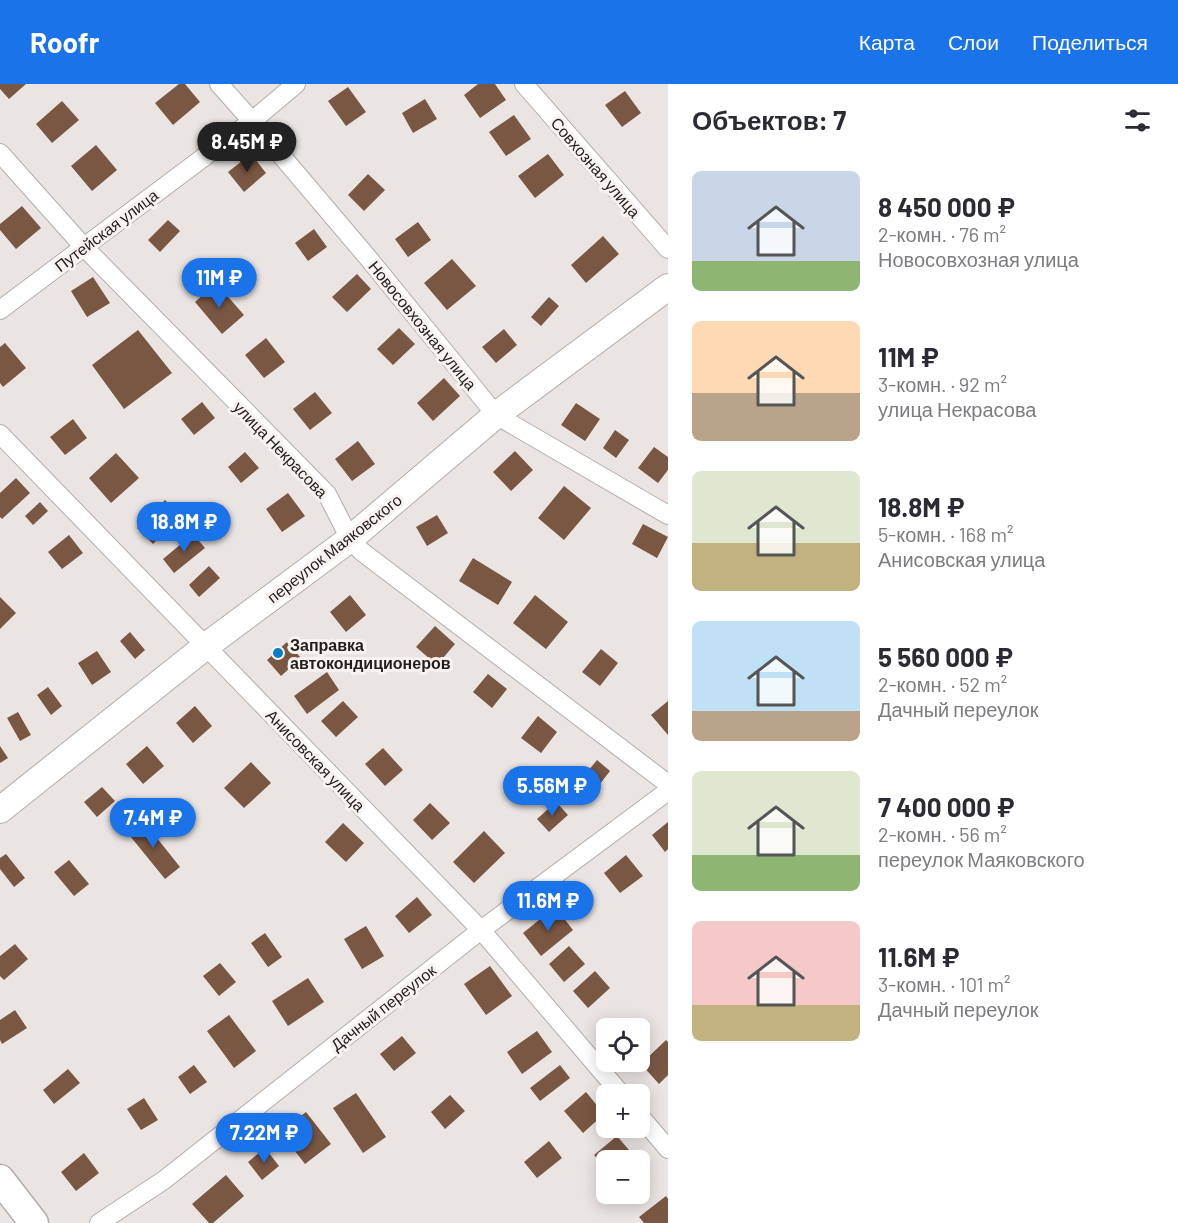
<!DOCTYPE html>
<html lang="ru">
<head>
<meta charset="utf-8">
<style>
	:root { --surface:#fff; --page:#f2f2f3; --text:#2b2b33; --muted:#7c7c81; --accent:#1a73e8 }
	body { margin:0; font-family:Barlow,sans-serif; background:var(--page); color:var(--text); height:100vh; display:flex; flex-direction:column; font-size:22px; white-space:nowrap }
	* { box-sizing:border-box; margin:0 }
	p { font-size:20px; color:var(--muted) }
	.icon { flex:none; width:33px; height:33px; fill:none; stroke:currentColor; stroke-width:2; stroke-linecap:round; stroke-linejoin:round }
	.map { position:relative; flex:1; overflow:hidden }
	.drawer { display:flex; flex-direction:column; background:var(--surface); width:510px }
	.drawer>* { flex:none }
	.fabs { position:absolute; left:596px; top:934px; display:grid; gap:12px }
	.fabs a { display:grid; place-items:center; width:54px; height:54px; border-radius:9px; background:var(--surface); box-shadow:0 3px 15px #0003; font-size:30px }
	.price { position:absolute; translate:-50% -51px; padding:0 14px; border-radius:21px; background:var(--accent); color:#fff; font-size:20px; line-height:39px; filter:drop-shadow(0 2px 3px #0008) }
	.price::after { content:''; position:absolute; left:50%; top:36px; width:18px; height:14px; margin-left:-9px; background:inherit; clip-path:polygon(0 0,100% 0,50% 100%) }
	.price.active { background:#222; color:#fff }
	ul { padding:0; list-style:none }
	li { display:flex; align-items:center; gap:18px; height:150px; padding:0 24px }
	li span { display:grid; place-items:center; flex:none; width:168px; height:120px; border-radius:9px; color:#555 }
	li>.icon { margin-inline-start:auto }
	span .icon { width:72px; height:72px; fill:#fffc; stroke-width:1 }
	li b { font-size:26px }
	h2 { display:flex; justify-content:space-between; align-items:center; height:72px; padding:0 24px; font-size:26px }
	header { display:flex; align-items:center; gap:36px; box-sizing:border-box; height:84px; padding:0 30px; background:var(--accent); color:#fff }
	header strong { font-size:28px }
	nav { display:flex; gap:33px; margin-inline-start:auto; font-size:21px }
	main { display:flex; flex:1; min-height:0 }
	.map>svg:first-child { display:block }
	.building { fill:#7a5743 }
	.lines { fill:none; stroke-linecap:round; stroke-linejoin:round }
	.street-casing { stroke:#b2adaa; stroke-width:20 }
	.secondary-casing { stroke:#b2adaa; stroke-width:28 }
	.primary-casing { stroke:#b2adaa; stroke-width:31 }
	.street { stroke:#fff; stroke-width:18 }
	.secondary { stroke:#fff; stroke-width:26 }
	.primary { stroke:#fff; stroke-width:28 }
	.poi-dot { fill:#087dc6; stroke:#f8f3f0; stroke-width:2 }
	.labels { text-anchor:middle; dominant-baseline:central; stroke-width:6; stroke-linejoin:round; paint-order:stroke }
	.street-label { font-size:16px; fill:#211f1e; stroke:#f8f3f0 }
	.poi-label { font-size:16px; font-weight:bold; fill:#211f1e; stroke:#f8f3f0; text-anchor:start }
</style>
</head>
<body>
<header>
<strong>Roofr</strong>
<nav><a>Карта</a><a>Слои</a><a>Поделиться</a></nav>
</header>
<main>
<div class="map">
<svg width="668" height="1139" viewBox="0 0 668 1139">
	<rect width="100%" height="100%" fill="#eae5e3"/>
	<path class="building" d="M0,0H26L9,15L0,5Z
		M179,0H185L200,18L173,41L155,19Z
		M478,0H495L506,16L480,34L464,11Z
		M348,3L366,28L346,42L328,17Z
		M625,7L641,29L622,43L605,21Z
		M425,15L437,35L413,49L402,29Z
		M62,17L79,36L52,59L36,40Z
		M514,31L531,55L506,72L489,48Z
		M96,61L117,86L92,107L71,82Z
		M251,70L266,89L244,108L228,88Z
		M548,70L564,91L535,114L518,92Z
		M368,90L385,106L364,127L348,111Z
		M22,122L41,144L16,165L0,146V140Z
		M168,136L180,147L160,168L148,156Z
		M418,138L431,156L408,173L395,155Z
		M314,145L327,163L308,177L295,159Z
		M603,152L619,170L586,199L571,181Z
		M452,175L476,202L447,226L424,199Z
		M357,190L371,205L347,228L332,213Z
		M93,193L110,219L87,233L71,207Z
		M216,199L244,231L222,250L195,218Z
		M549,213L559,222L541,242L531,233Z
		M399,244L415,260L393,281L377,265Z
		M504,245L517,261L496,279L482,263Z
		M138,246L172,289L124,325L92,281Z
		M266,254L285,278L264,294L245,271Z
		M5,259L26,284L3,303L0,299V263Z
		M444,294L460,312L433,337L417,319Z
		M315,308L332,329L310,346L293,325Z
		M202,318L215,334L194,351L181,335Z
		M576,319L600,335L585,357L561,341Z
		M73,335L87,354L65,371L50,353Z
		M615,346L629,356L616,374L603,364Z
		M358,357L375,380L352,397L335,375Z
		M654,363L668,373V386L658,399L638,384Z
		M515,367L533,386L511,407L493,388Z
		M245,368L259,384L241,399L228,383Z
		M116,369L139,394L111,419L89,394Z
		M16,394L30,409L2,435L0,433V409Z
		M564,402L591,424L564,456L538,434Z
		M288,409L305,432L282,448L266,425Z
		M165,416L181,432L153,460L137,444Z
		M40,418L48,427L33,441L25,432Z
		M437,431L448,449L427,462L416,443Z
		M643,440L668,453L657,474L632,460Z
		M193,450L205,464L174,489L163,475Z
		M69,451L83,469L62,485L48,468Z
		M473,474L512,498L498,521L459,497Z
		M209,482L220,494L199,513L189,501Z
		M350,511L366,531L346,548L330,528Z
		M535,511L568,538L546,565L513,539Z
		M0,513L16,529L0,545Z
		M435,542L455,560L437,581L416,563Z
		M130,548L145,566L135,575L120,557Z
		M287,558L301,574L281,592L267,576Z
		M601,565L618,579L600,602L582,588Z
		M97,567L111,588L92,601L78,579Z
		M327,588L339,606L307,630L294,612Z
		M488,590L507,605L492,624L473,608Z
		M48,603L62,622L51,631L37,611Z
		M343,617L358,633L336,653L321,637Z
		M668,617V651L651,631Z
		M195,622L212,642L193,659L176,639Z
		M18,628L31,651L20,657L7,634Z
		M538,632L557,648L541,669L521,654Z
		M0,662L8,674L0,679Z
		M147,662L164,682L143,700L126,680Z
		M383,664L403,686L385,702L365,680Z
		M597,676L610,687L589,714L575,703Z
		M251,678L271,699L244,724L224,704Z
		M102,703L115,717L97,733L84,718Z
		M556,718L568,731L549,748L537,735Z
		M430,719L450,739L432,756L413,736Z
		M141,734L180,783L165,795L126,747Z
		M668,738V765L665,768L652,751Z
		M343,739L364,759L346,778L325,758Z
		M484,747L505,769L474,799L453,778Z
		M6,770L25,794L14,803L0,785V774Z
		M626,771L643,792L620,809L604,789Z
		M69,776L89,800L74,812L54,788Z
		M417,813L432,831L409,849L395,832Z
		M555,823L573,846L541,872L523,849Z
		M366,842L384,872L362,885L344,855Z
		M265,849L282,873L268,883L251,859Z
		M15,860L28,875L4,896L0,892V872Z
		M569,862L585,880L564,898L549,880Z
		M220,879L236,898L219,912L203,892Z
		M490,882L512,912L486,931L464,900Z
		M595,887L610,904L588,924L573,907Z
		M308,894L324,918L288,942L272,917Z
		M15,926L27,944L2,960L0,956V936Z
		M229,931L256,967L234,984L207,947Z
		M618,934L627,945H605Z
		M537,947L552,968L522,990L507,968Z
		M402,952L416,969L394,987L380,970Z
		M666,956L668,958V991L659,1000L641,980Z
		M194,981L207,998L190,1010L178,993Z
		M560,981L570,994L540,1017L530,1004Z
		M68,985L80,999L54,1020L43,1006Z
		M586,1008L604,1030L583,1049L564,1027Z
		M356,1009L386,1053L363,1069L333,1024Z
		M450,1011L465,1027L445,1045L431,1028Z
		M144,1014L158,1036L141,1046L127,1025Z
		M306,1028L331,1060L305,1080L280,1048Z
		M617,1052L629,1066L615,1077H606V1085L594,1071Z
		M549,1057L562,1074L537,1094L524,1078Z
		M265,1064L279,1082L262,1096L248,1078Z
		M84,1069L99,1089L76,1107L61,1088Z
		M226,1091L244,1112L213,1139H209L192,1120Z
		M666,1112L668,1115V1139H644L639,1133Z"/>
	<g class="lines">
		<g class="street-casing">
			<path id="street" d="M219,0L252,37L369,175L496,331L668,431
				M524,0L668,165
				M0,69L83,162L327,410L350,455L361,467L668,700
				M0,226L252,37L296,0
				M0,350L481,846L622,1011
				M639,1031L668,1065
				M99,1139L164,1096L481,846L668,707"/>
		</g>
		<g class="secondary-casing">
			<path id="secondary" d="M0,726L206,562L350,455L496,331L668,203"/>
		</g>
		<g class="primary-casing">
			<path id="primary" d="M0,1095L34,1139"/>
		</g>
		<use href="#street" class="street"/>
		<use href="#secondary" class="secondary"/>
		<use href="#primary" class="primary"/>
	</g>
	<circle class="poi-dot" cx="278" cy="569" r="6"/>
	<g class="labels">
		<g class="street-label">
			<text transform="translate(596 83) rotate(49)">Совхозная улица</text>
			<text transform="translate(106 146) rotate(-37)">Путейская улица</text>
			<text transform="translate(423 241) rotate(51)">Новосовхозная улица</text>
			<text transform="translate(281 365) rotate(46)">улица Некрасова</text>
			<text transform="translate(334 464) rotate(-38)">переулок Маяковского</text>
			<text transform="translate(316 676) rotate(46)">Анисовская улица</text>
			<text transform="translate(383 923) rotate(-38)">Дачный переулок</text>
		</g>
		<g class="poi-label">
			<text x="290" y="560">Заправка<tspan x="290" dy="18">автокондиционеров</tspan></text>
		</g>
	</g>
</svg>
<div class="fabs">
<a><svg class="icon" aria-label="locate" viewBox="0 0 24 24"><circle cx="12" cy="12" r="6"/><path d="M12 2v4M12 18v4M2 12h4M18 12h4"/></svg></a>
<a>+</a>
<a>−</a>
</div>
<b class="price active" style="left:247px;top:89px">8.45M ₽</b>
<b class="price" style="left:219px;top:225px">11M ₽</b>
<b class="price" style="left:184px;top:469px">18.8M ₽</b>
<b class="price" style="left:552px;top:733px">5.56M ₽</b>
<b class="price" style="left:153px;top:765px">7.4M ₽</b>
<b class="price" style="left:548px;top:848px">11.6M ₽</b>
<b class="price" style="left:264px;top:1080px">7.22M ₽</b>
</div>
<section class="drawer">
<h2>Объектов: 7<svg class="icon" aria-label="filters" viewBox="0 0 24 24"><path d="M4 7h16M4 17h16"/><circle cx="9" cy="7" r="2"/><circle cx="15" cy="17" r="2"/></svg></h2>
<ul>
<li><span style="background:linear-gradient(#c9d6e8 75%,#8fb573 0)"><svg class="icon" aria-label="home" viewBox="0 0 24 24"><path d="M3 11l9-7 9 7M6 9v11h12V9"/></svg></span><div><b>8 450 000 ₽</b><p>2-комн. · 76 m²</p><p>Новосовхозная улица</p></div></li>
<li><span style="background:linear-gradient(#ffd9b3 60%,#b9a48a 0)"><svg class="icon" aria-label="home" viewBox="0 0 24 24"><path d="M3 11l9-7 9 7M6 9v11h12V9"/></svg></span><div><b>11M ₽</b><p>3-комн. · 92 m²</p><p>улица Некрасова</p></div></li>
<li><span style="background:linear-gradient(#dfe7d0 60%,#c2b280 0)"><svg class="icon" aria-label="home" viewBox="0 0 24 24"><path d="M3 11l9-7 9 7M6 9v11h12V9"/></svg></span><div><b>18.8M ₽</b><p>5-комн. · 168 m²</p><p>Анисовская улица</p></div></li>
<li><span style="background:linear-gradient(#bfe0f5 75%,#b9a48a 0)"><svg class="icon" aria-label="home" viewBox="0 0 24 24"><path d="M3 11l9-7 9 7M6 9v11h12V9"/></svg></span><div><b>5 560 000 ₽</b><p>2-комн. · 52 m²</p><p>Дачный переулок</p></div></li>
<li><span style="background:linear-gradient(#dfe7d0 70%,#8fb573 0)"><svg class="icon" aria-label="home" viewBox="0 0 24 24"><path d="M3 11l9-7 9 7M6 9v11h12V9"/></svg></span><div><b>7 400 000 ₽</b><p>2-комн. · 56 m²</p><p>переулок Маяковского</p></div></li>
<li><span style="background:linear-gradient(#f6c9c9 70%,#c2b280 0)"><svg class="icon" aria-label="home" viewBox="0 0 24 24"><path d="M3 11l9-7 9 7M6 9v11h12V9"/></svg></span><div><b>11.6M ₽</b><p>3-комн. · 101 m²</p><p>Дачный переулок</p></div></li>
</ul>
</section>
</main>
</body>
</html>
